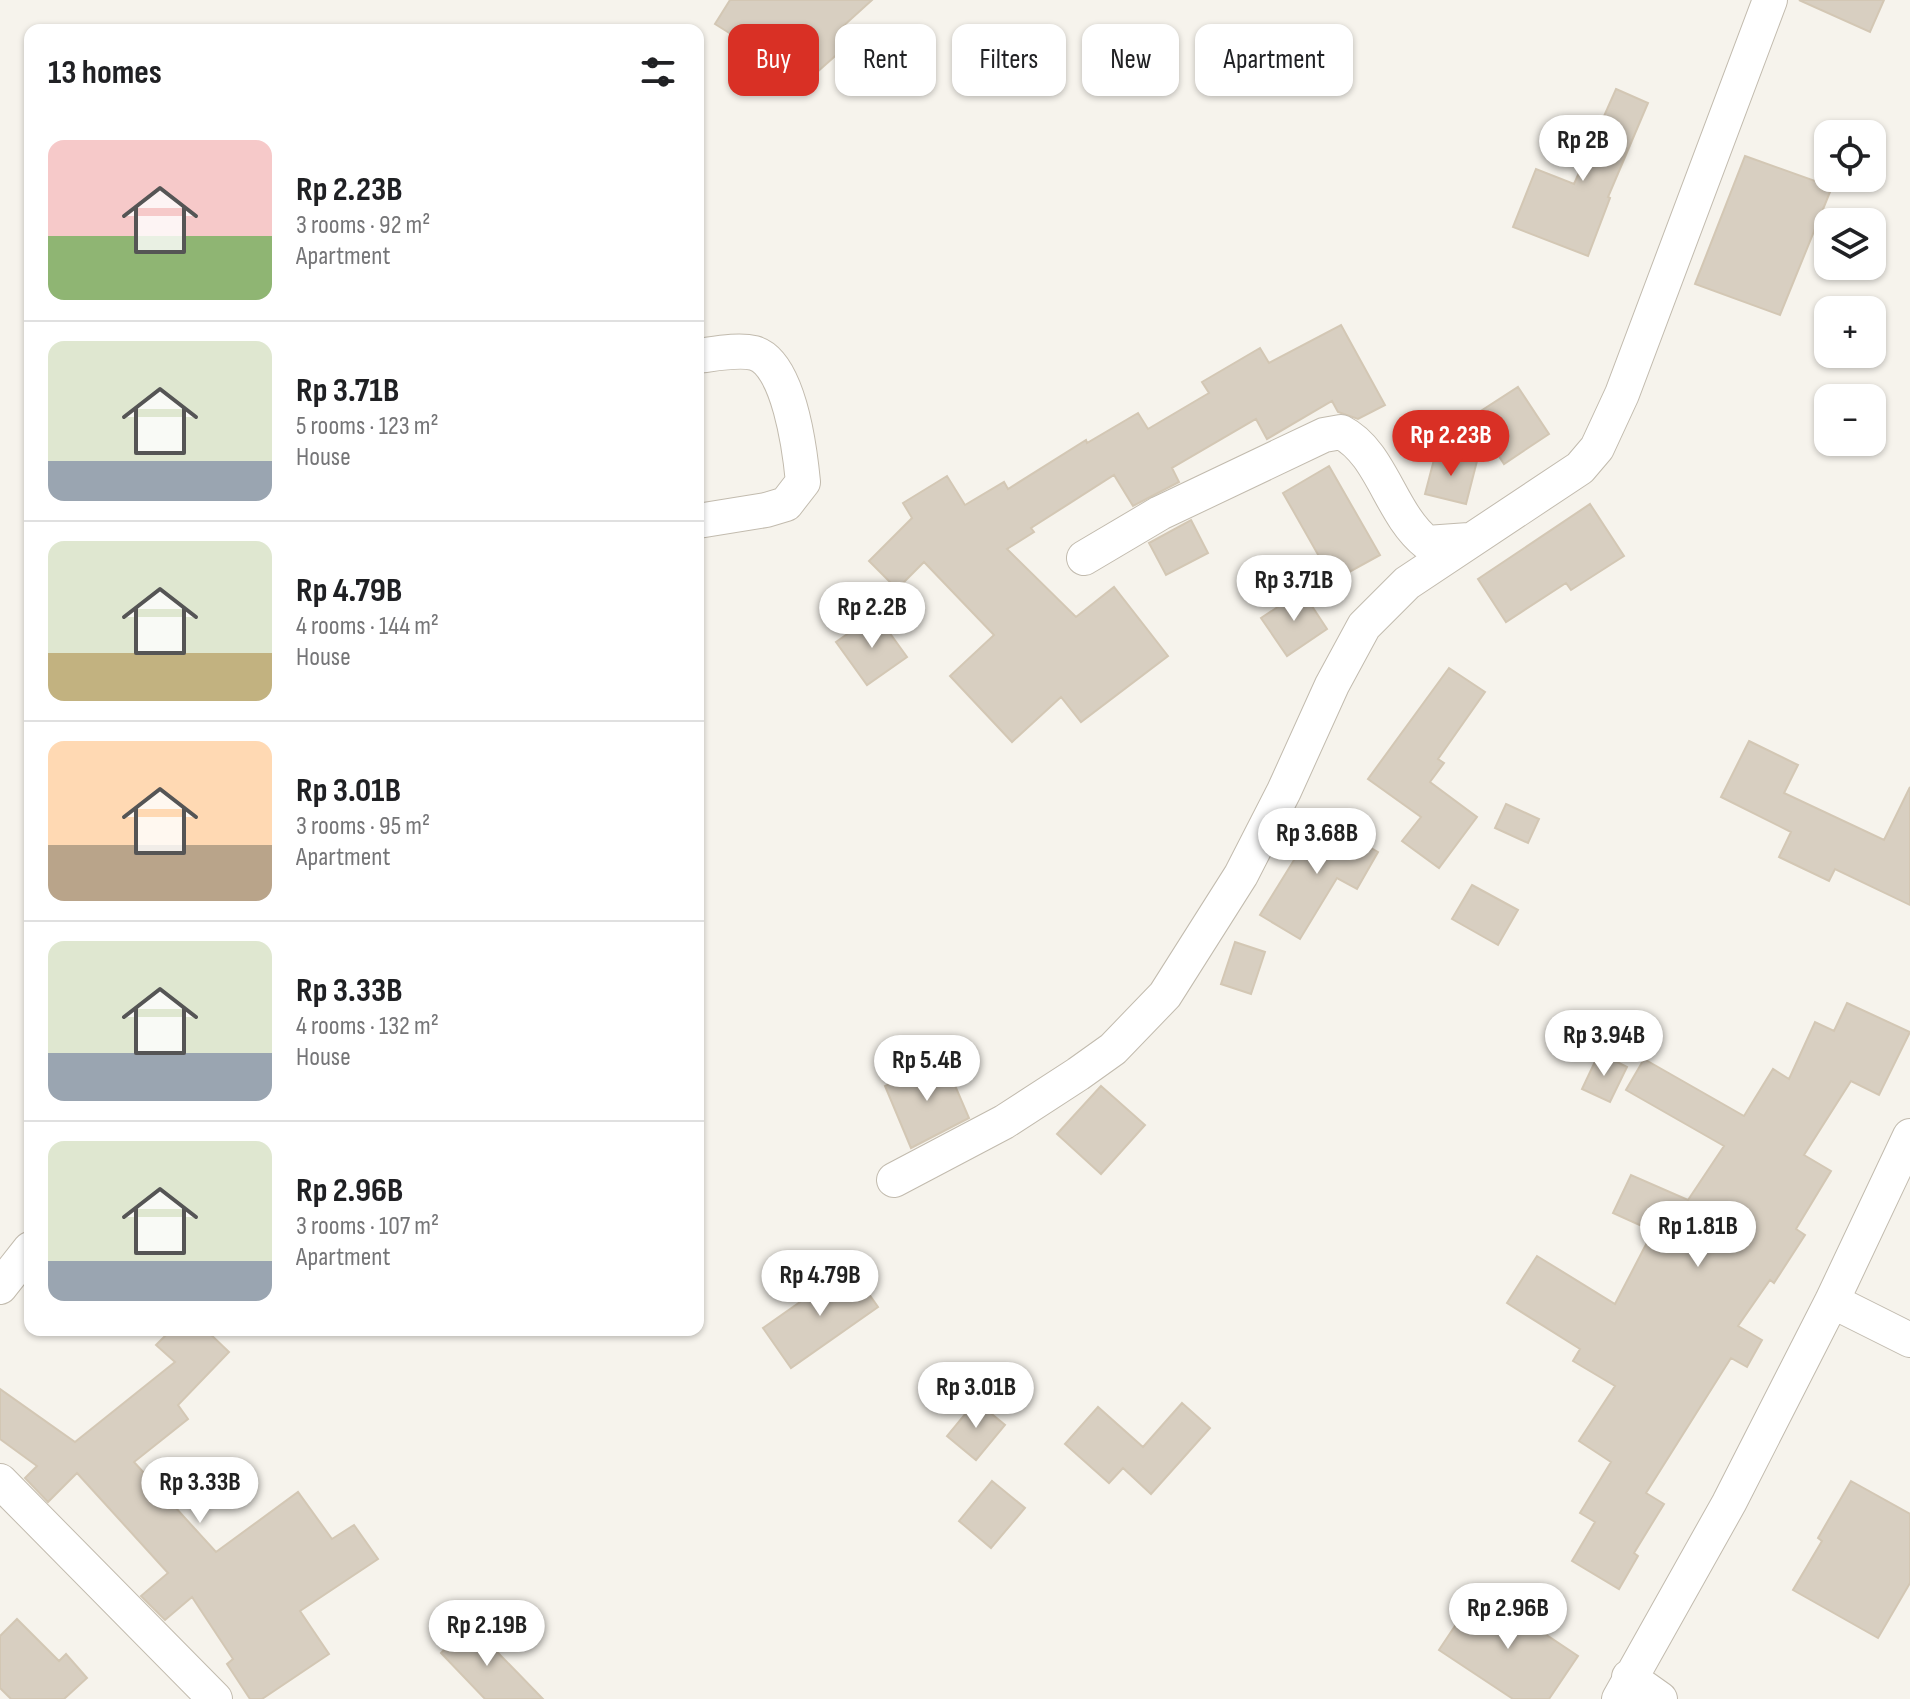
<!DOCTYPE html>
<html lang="en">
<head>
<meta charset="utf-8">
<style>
	:root { --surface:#fff; --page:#f6f6f6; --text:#202124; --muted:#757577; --line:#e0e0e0; --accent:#d93025 }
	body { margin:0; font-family:"Sofia Sans Condensed",sans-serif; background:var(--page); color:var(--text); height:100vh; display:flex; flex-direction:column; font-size:30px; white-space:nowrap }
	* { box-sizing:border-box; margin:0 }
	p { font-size:26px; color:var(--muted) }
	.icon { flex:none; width:44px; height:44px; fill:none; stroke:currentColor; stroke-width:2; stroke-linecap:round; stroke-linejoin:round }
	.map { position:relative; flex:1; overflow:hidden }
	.details { position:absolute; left:24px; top:24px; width:680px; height:1312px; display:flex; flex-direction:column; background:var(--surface); border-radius:16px; box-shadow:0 2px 6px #0004 }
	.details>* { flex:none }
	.guide { position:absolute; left:728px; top:24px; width:760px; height:72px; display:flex; gap:16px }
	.tools { position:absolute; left:1814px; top:120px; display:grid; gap:16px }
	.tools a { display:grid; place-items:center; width:72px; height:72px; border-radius:16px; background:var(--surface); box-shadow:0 2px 6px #0004; font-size:40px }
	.price { position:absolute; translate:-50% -68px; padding:0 18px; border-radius:28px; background:#fff; color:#222; font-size:26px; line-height:52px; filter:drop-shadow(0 2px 4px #0008) }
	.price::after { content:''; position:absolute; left:50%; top:48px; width:24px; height:18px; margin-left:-12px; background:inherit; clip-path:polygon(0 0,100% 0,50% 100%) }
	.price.current { background:var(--accent); color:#fff }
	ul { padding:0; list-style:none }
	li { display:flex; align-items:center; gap:24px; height:200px; padding:0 24px }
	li+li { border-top:2px solid var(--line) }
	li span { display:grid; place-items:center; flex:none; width:224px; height:160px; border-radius:16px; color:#555 }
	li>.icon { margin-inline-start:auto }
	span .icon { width:96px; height:96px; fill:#fffc; stroke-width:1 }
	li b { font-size:34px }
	h2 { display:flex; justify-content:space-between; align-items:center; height:96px; padding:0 24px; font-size:34px }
	.pill { padding:0 28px; border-radius:16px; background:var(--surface); box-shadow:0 2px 6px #0004; font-size:28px; line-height:72px }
	.pill.current { background:var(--accent); color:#fff }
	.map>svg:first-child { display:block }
	.building { fill:#d8cfc1; stroke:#d3c7b4; stroke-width:2 }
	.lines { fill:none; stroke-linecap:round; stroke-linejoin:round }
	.minor-casing { stroke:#c2bbae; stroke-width:36 }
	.minor { stroke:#fff; stroke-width:34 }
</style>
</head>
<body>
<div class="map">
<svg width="1910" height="1699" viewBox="0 0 1910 1699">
	<rect width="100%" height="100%" fill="#f6f3ec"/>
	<path class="building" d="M730,0H872L840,29L851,42L816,73L798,53L778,85L748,66L758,51L715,24Z
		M1799,0H1884L1870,32Z
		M1616,89L1648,103L1608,197L1610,198L1588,256L1513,227L1536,169L1574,184Z
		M1745,156L1832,187L1780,315L1695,284Z
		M1341,325L1385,405L1358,419L1338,412L1332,401L1267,439L1256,419L1172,468L1179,482L1133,506L1114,475L1031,528L1034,532L1007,549L1076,617L1114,587L1168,656L1081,722L1061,697L1012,742L950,676L994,635L924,562L897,589L869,561L912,518L903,503L947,476L965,505L1004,482L1008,489L1086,440L1087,443L1138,413L1148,429L1209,393L1202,382L1260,348L1269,363Z
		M1518,387L1549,434L1504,464L1473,416Z
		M1436,452L1477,461L1466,504L1425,494Z
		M1329,466L1380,555L1333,581L1283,493Z
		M1590,504L1624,556L1571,590L1566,583L1506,622L1478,579Z
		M1191,520L1208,553L1166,575L1149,543Z
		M1302,591L1327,629L1287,656L1261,618Z
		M876,614L907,657L867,685L836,642Z
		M1449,668L1485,692L1438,759L1444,763L1430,782L1477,817L1439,868L1402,841L1421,817L1368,779Z
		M1749,741L1798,765L1784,793L1884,840L1910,787V905L1835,869L1829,881L1779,857L1791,832L1721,797Z
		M1506,804L1539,819L1528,843L1495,828Z
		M1320,818L1378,852L1357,889L1337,878L1300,939L1260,915Z
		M1472,885L1518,910L1498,945L1452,919Z
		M1235,942L1265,952L1251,994L1221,984Z
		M1847,1003L1910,1032L1879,1095L1851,1081L1804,1155L1831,1171L1796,1229L1805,1235L1774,1283L1770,1280L1738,1326L1762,1340L1747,1367L1731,1358L1646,1493L1664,1504L1634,1553L1638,1556L1619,1589L1572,1561L1595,1522L1580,1513L1611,1462L1579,1441L1615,1386L1573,1361L1580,1349L1507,1303L1537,1256L1615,1304L1653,1231L1613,1213L1631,1175L1688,1200L1724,1146L1626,1090L1644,1059L1744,1116L1773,1069L1789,1079L1815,1022L1834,1031Z
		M1599,1053L1627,1067L1610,1102L1582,1089Z
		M944,1060L969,1118L911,1148L885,1086Z
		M1101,1086L1145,1125L1101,1174L1057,1134Z
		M850,1267L878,1307L791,1368L763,1328Z
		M171,1330H206L229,1352L178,1405L188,1419L134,1462L216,1552L298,1492L332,1539L354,1525L378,1559L300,1611L329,1654L262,1699H250L227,1664L233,1659L192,1597L165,1620L141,1596L168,1573L77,1473L48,1502L25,1478L37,1466L0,1439V1389L75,1442L175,1362L156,1345Z
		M976,1401L1005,1425L976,1460L947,1436Z
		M1182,1403L1210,1428L1151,1494L1123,1468L1109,1483L1065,1444L1098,1407L1143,1447Z
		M992,1481L1025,1508L991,1548L959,1521Z
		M1851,1481L1910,1514V1583L1878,1638L1793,1590L1822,1541L1818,1538Z
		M1479,1590L1578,1656L1549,1699H1513L1439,1650Z
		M17,1619L59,1661L66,1654L87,1678L64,1699H11L0,1688V1636Z
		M470,1624L543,1699H485L441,1653Z"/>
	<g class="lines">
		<g class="minor-casing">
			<path id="minor" d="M698,356C714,354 738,349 754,353C789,362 800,451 803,482L786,504L766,510L698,521
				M1084,558L1160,513L1324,435L1341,432C1382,453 1390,514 1427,543L1469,540
				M894,1180L1004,1122L1078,1074L1113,1049L1165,995L1241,875L1284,791L1332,685L1364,626L1407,583L1580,468L1597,448L1622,394L1770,0
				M0,1287L30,1249
				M1832,1301L1910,1340
				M0,1481L215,1699
				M1629,1677L1660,1699
				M1619,1699L1729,1503L1832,1301L1910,1136"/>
		</g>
		<use href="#minor" class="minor"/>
	</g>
</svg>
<div class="tools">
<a><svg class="icon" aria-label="locate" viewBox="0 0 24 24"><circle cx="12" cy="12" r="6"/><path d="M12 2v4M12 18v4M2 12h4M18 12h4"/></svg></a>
<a><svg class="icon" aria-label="layers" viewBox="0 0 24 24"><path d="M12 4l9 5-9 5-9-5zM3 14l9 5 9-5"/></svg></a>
<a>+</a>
<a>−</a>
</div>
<b class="price" style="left:1583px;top:183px">Rp 2B</b>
<b class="price current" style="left:1451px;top:478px">Rp 2.23B</b>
<b class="price" style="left:1294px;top:623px">Rp 3.71B</b>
<b class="price" style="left:872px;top:650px">Rp 2.2B</b>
<b class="price" style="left:1317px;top:876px">Rp 3.68B</b>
<b class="price" style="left:1604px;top:1078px">Rp 3.94B</b>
<b class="price" style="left:927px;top:1103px">Rp 5.4B</b>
<b class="price" style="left:1698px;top:1269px">Rp 1.81B</b>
<b class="price" style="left:820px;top:1318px">Rp 4.79B</b>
<b class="price" style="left:976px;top:1430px">Rp 3.01B</b>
<b class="price" style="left:200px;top:1525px">Rp 3.33B</b>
<b class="price" style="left:1508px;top:1651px">Rp 2.96B</b>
<b class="price" style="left:487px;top:1668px">Rp 2.19B</b>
<div class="guide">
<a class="pill current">Buy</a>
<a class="pill">Rent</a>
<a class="pill">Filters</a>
<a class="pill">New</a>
<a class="pill">Apartment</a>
</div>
<section class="details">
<h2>13 homes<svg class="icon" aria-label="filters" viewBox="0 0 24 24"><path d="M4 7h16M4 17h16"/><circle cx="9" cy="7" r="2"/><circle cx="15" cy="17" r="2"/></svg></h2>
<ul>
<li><span style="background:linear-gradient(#f6c9c9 60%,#8fb573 0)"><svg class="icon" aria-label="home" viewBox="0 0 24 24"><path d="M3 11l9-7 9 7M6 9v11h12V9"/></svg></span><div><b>Rp 2.23B</b><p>3 rooms · 92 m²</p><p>Apartment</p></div></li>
<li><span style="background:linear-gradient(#dfe7d0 75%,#9aa5b1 0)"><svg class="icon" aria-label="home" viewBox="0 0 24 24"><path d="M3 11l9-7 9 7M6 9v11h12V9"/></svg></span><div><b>Rp 3.71B</b><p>5 rooms · 123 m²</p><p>House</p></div></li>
<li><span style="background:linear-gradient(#dfe7d0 70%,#c2b280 0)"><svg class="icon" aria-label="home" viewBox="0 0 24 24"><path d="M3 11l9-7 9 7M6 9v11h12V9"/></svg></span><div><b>Rp 4.79B</b><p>4 rooms · 144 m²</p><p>House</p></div></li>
<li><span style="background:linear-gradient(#ffd9b3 65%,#b9a48a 0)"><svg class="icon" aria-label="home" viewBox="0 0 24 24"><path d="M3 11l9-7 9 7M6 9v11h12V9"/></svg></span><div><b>Rp 3.01B</b><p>3 rooms · 95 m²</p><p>Apartment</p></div></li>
<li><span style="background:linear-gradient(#dfe7d0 70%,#9aa5b1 0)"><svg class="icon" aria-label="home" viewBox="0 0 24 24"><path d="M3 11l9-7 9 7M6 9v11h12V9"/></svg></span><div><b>Rp 3.33B</b><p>4 rooms · 132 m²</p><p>House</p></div></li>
<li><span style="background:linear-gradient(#dfe7d0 75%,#9aa5b1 0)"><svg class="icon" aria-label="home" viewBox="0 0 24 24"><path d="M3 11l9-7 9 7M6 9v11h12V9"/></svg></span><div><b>Rp 2.96B</b><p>3 rooms · 107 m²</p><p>Apartment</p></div></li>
</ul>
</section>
</div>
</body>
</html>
